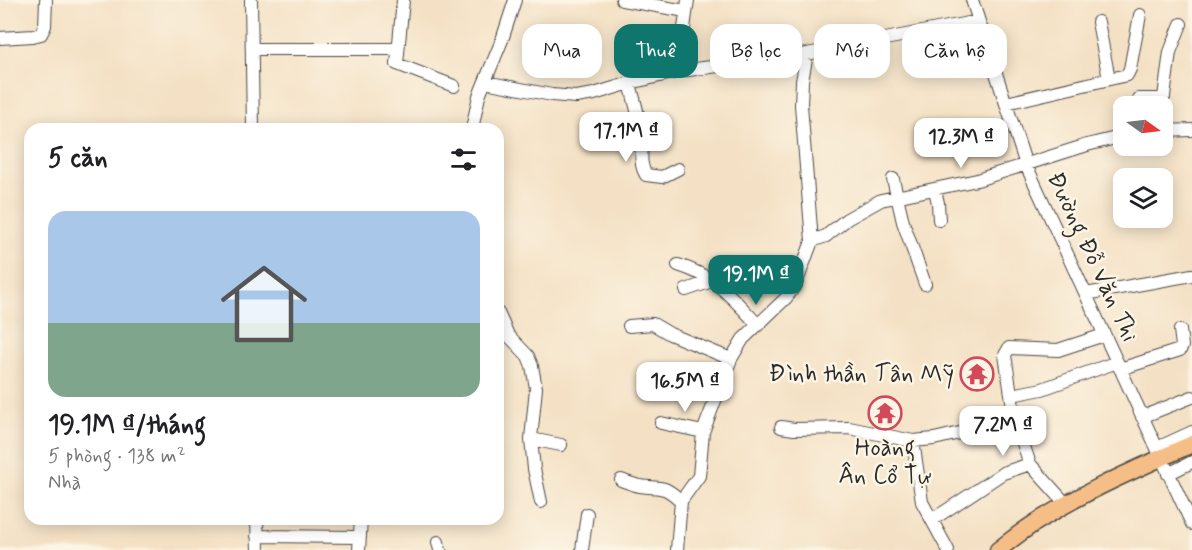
<!DOCTYPE html>
<html lang="vi">
<head>
<meta charset="utf-8">
<style>
	:root { --surface:#fff; --page:#f2f2f2; --text:#202124; --muted:#757577; --line:#e0e0e0; --accent:#0f766e }
	body { margin:0; font-family:Mynerve,sans-serif; background:var(--page); color:var(--text); height:100vh; display:flex; flex-direction:column; font-size:22px; white-space:nowrap }
	* { box-sizing:border-box; margin:0 }
	p { font-size:20px; color:var(--muted) }
	.icon { flex:none; width:33px; height:33px; fill:none; stroke:currentColor; stroke-width:2; stroke-linecap:round; stroke-linejoin:round }
	.map { position:relative; flex:1; overflow:hidden }
	.sheet { position:absolute; left:24px; top:123px; width:480px; height:402px; display:flex; flex-direction:column; background:var(--surface); border-radius:18px; box-shadow:0 3px 15px #0003 }
	.sheet>* { flex:none }
	.banner { position:absolute; left:522px; top:24px; width:570px; height:54px; display:flex; gap:12px }
	.needle { width:39px; rotate:104deg }
	.controls { position:absolute; left:1113px; top:96px; display:grid; gap:12px }
	.controls a { display:grid; place-items:center; width:60px; height:60px; border-radius:12px; background:var(--surface); box-shadow:0 3px 15px #0003; font-size:30px }
	.price { position:absolute; translate:-50% -51px; padding:0 14px; border-radius:12px; background:#fff; color:#222; font-size:20px; line-height:39px; filter:drop-shadow(0 2px 3px #0008) }
	.price::after { content:''; position:absolute; left:50%; top:36px; width:18px; height:14px; margin-left:-9px; background:inherit; clip-path:polygon(0 0,100% 0,50% 100%) }
	.price.on { background:var(--accent); color:#fff }
	ul { padding:0; list-style:none }
	li { display:grid; align-content:center; gap:12px; height:318px; padding:0 24px }
	li+li { border-top:2px solid var(--line) }
	li span { display:grid; place-items:center; height:186px; border-radius:18px; color:#555 }
	li>.icon { margin-inline-start:auto }
	span .icon { width:108px; height:108px; fill:#fffc; stroke-width:1 }
	li b { font-size:26px }
	h2 { display:flex; justify-content:space-between; align-items:center; height:72px; padding:0 24px; font-size:26px }
	.tag { padding:0 21px; border-radius:18px; background:var(--surface); box-shadow:0 3px 15px #0003; font-size:21px; line-height:54px }
	.tag.on { background:var(--accent); color:#fff }
	.map>svg:first-child { display:block }
	.lines { fill:none; stroke-linecap:round; stroke-linejoin:round }
	.minor-casing { stroke:#494642; stroke-width:14 }
	.major-casing { stroke:#494642; stroke-width:19 }
	.minor { stroke:#fff; stroke-width:12 }
	.major { stroke:#f6be87; stroke-width:16 }
	.labels { text-anchor:middle; dominant-baseline:central; stroke-width:5; stroke-linejoin:round; paint-order:stroke }
	.street-label { font-size:24px; fill:#2b2b2b; stroke:#fcf5e5 }
	.poi-label { font-size:24px; fill:#2b2b2b; stroke:#fcf5e5; text-anchor:end }
</style>
</head>
<body>
<div class="map">
<svg width="1192" height="550" viewBox="0 0 1192 550">
	<rect width="100%" height="100%" fill="#fcf5e5"/>
	<filter id="ink" filterUnits="userSpaceOnUse"><feTurbulence type="fractalNoise" baseFrequency=".0167" numOctaves="2"/><feDisplacementMap in="SourceGraphic" scale="12" xChannelSelector="R" yChannelSelector="G"/><feConvolveMatrix kernelMatrix="1 2 1 2 8 2 1 2 1" color-interpolation-filters="sRGB"/></filter>
	<filter id="wash" filterUnits="userSpaceOnUse"><feTurbulence type="fractalNoise" baseFrequency=".008" numOctaves="4" result="noise"/><feDisplacementMap in="SourceGraphic" scale="24" xChannelSelector="R" yChannelSelector="G"/><feGaussianBlur stdDeviation="1.35" result="paint"/><feColorMatrix in="noise" values="0 0 0 0 0 0 0 0 0 0 0 0 0 0 0 0 0 1.4 0 .05"/><feComposite in="paint" operator="in"/></filter>
	<g filter="url(#wash)">
		<rect width="100%" height="100%" fill="#f4e1c5"/>
	</g>
	<g filter="url(#ink)">
		<g class="lines">
			<g class="minor-casing">
				<path id="minor" d="M251,0L253,129
					M403,0L397,64L454,86
					M622,0L686,11
					M972,0L1026,165L1192,524
					M1098,22L1109,79
					M0,38L33,36L41,34L45,26L46,0
					M252,49H398
					M681,71L682,42L688,0
					M485,82L552,95L576,97L594,94L630,83L681,71L807,54L979,21
					M630,83C634,100 640,118 642,136C643,150 638,162 646,175L662,177L678,169
					M1006,103L1127,75L1130,69L1140,15
					M1137,106L1139,99H1160L1164,97L1170,52L1181,24
					M472,129L479,96L502,40L515,0
					M1162,131L1192,130
					M893,179L903,222L925,284
					M935,190L938,203L939,220
					M812,241L826,236L847,219L881,200L977,180L1087,145L1124,136
					M678,265C715,276 733,298 758,325
					M686,290L712,281
					M1086,294L1192,275
					M498,313L508,335L528,356L532,366L536,388L531,439L534,469L541,502
					M629,326L653,324L670,334L731,359
					M1120,369L1180,350L1182,346L1180,330
					M667,374L684,377L717,393
					M1012,395L1042,389L1117,362
					M1142,417L1192,397
					M661,423L703,432
					M781,427L794,429L849,428L913,441L934,439L1015,420
					M531,439L561,445
					M913,441L922,502L948,550
					M1157,448L1192,432
					M1030,464L1015,420L1005,355L1009,348L1058,350L1104,335
					M1168,474L1192,462
					M621,480C627,482 634,485 640,486C662,489 663,484 681,501
					M257,519L258,550
					M932,520L1003,473L1030,464L1066,504
					M257,536L360,537
					M438,542L440,550
					M359,550L361,519
					M582,550L587,514
					M677,550L681,501L699,476L703,432L731,359L743,339L786,298L796,284L812,241L801,105L802,81L807,54"/>
			</g>
			<g class="major-casing">
				<path id="major" d="M998,550C1010,541 1022,531 1035,523C1084,491 1139,468 1192,444"/>
			</g>
			<use href="#minor" class="minor"/>
			<use href="#major" class="major"/>
		</g>
	</g>
	<defs>
		<g id="temple-ring" transform="scale(1.725)"><circle r="9.5" fill="#fcf5e5" stroke="#d1495b" stroke-width="1.5"/><path d="M0-6L5-2H3V0L6.5 2.5H4V6H1.5V3h-3V6H-4V2.5H-6.5L-3 0V-2H-5Z" fill="#d1495b"/></g>
	</defs>
	<g fill-rule="evenodd">
		<use href="#temple-ring" x="977" y="374"/>
		<use href="#temple-ring" x="885" y="413"/>
	</g>
	<g class="labels">
		<g class="street-label">
			<text transform="translate(1092 257) rotate(65)">Đường Đỗ Văn Thi</text>
		</g>
		<g class="poi-label">
			<text x="954" y="374">Đình thần Tân Mỹ</text>
			<text x="885" y="448" text-anchor="middle">Hoàng<tspan x="885" dy="28">Ân Cổ Tự</tspan></text>
		</g>
	</g>
</svg>
<div class="controls">
<a><svg class="needle" viewBox="-14 -14 28 28"><path d="M0-13l5 13h-10z" fill="#e53935"/><path d="M0 13l5-13h-10z" fill="#757577"/></svg></a>
<a><svg class="icon" aria-label="layers" viewBox="0 0 24 24"><path d="M12 4l9 5-9 5-9-5zM3 14l9 5 9-5"/></svg></a>
</div>
<b class="price" style="left:626px;top:163px">17.1M ₫</b>
<b class="price" style="left:961px;top:169px">12.3M ₫</b>
<b class="price on" style="left:756px;top:306px">19.1M ₫</b>
<b class="price" style="left:685px;top:413px">16.5M ₫</b>
<b class="price" style="left:1003px;top:457px">7.2M ₫</b>
<div class="banner">
<a class="tag">Mua</a>
<a class="tag on">Thuê</a>
<a class="tag">Bộ lọc</a>
<a class="tag">Mới</a>
<a class="tag">Căn hộ</a>
</div>
<section class="sheet">
<h2>5 căn<svg class="icon" aria-label="filters" viewBox="0 0 24 24"><path d="M4 7h16M4 17h16"/><circle cx="9" cy="7" r="2"/><circle cx="15" cy="17" r="2"/></svg></h2>
<ul>
<li><span style="background:linear-gradient(#a9c7e8 60%,#7fa58c 0)"><svg class="icon" aria-label="home" viewBox="0 0 24 24"><path d="M3 11l9-7 9 7M6 9v11h12V9"/></svg></span><div><b>19.1M ₫/tháng</b><p>5 phòng · 138 m²</p><p>Nhà</p></div></li>
</ul>
</section>
</div>
</body>
</html>
